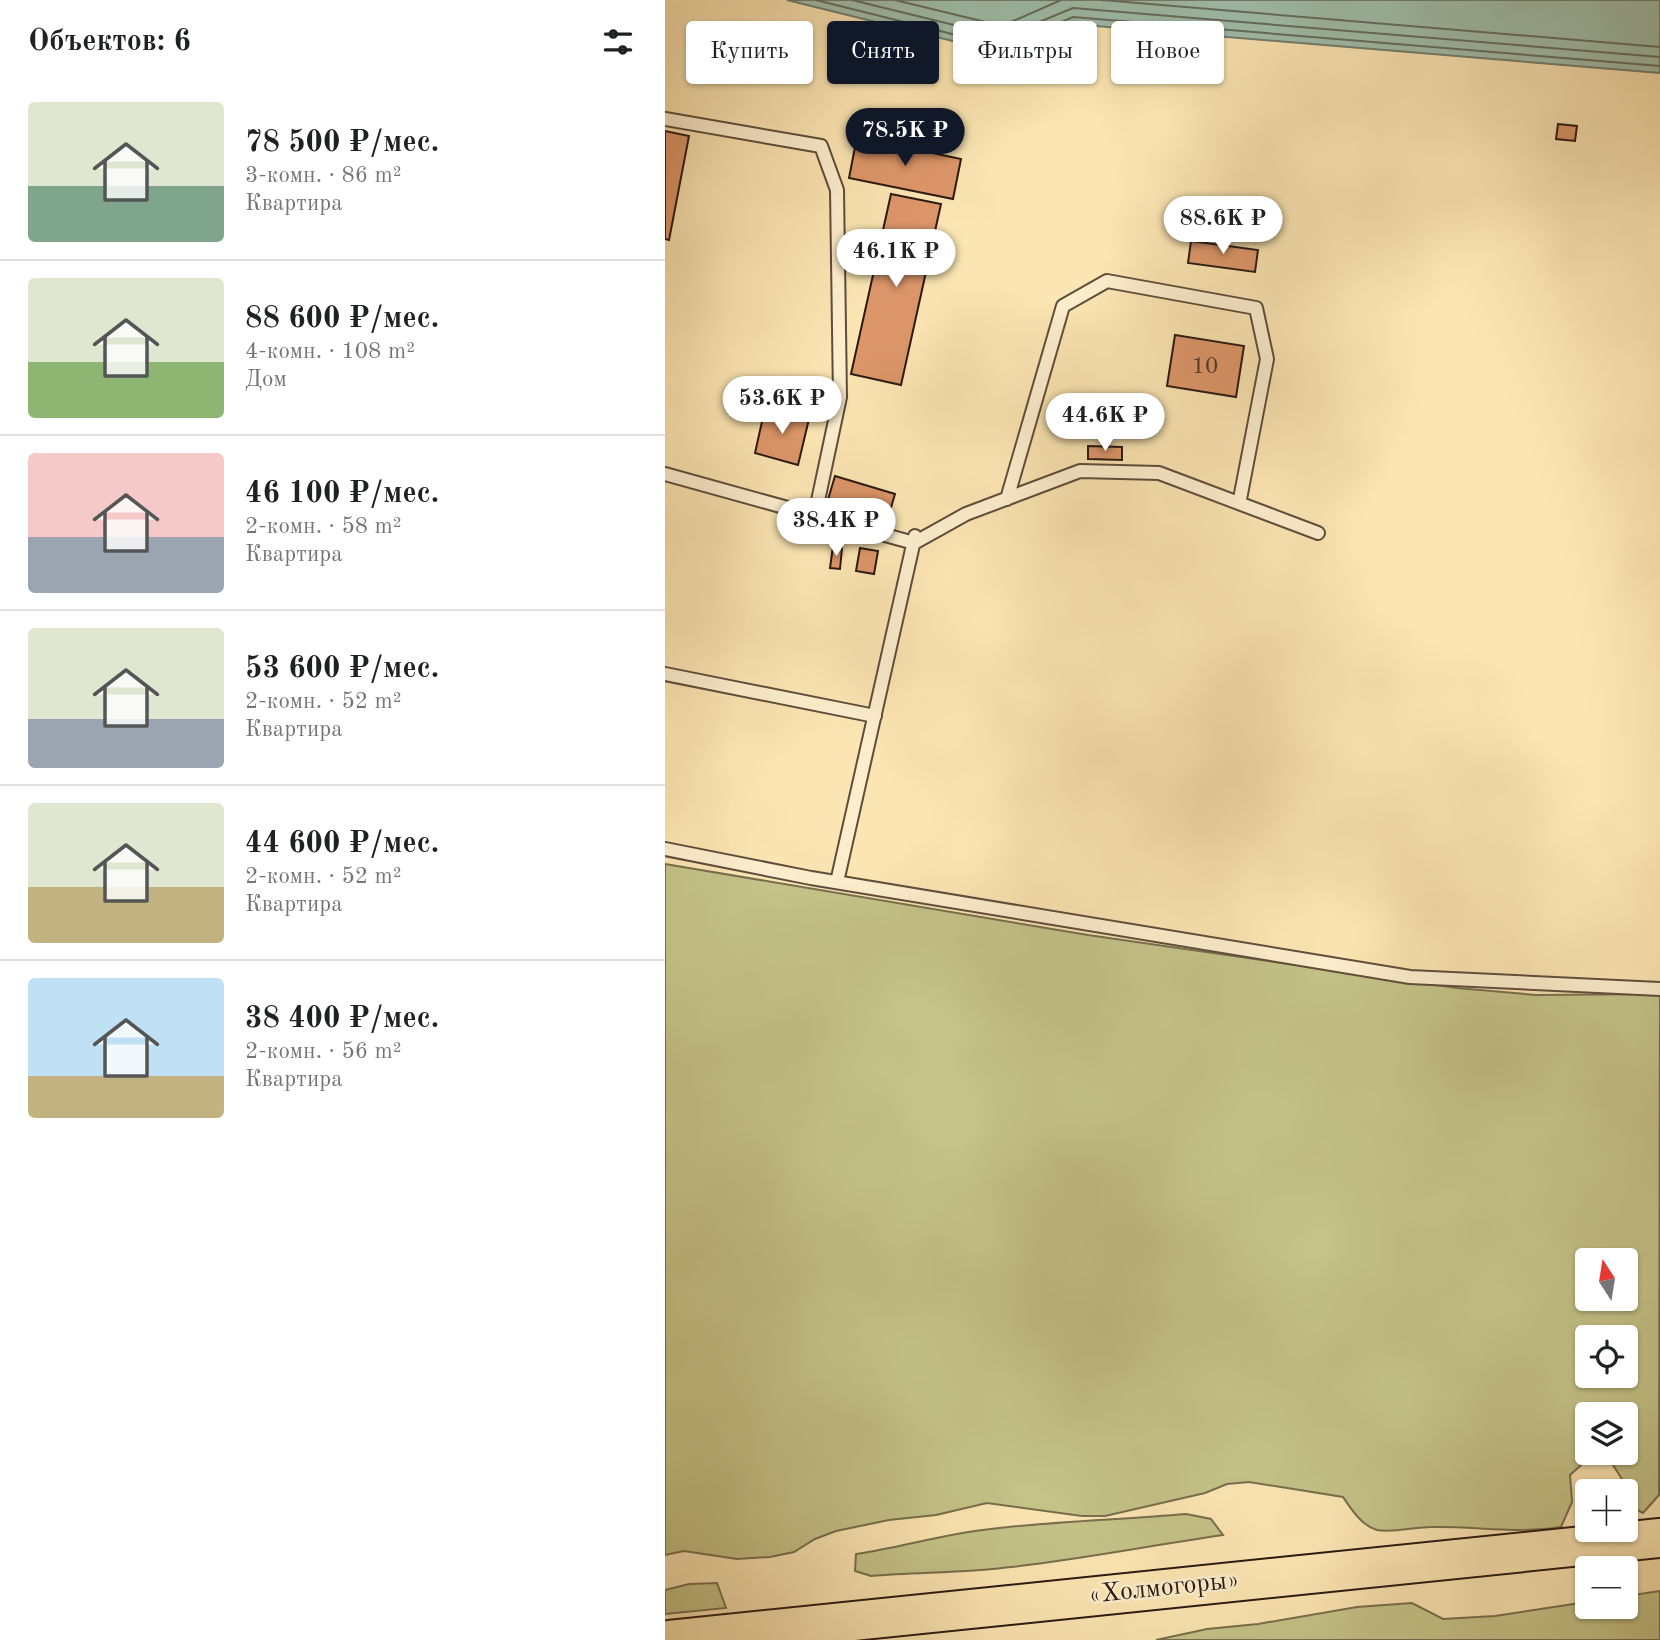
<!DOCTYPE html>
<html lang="ru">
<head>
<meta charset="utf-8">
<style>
	:root { --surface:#fff; --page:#f2f2f2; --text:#202124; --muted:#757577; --line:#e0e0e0; --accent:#111827 }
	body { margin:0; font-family:"Old Standard TT",serif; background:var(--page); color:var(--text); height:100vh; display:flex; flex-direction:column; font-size:26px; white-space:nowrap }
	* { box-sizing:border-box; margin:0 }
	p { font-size:23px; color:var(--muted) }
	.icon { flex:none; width:38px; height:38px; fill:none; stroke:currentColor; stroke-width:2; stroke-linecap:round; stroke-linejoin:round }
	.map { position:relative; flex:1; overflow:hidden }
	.sheet { display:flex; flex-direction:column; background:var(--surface); width:665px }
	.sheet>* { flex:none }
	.guide { position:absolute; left:21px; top:21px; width:665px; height:63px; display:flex; gap:14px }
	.needle { width:46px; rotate:348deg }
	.controls { position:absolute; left:910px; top:1248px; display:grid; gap:14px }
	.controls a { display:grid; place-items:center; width:63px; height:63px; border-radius:7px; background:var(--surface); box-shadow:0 2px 5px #0004; font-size:35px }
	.price { position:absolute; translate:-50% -60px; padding:0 16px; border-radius:24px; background:#fff; color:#222; font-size:23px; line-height:46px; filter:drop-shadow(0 2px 4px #0008) }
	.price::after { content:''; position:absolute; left:50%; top:42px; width:21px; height:16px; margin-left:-10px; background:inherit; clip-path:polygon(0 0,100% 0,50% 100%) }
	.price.on { background:var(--accent); color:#fff }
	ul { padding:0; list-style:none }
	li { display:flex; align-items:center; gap:21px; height:175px; padding:0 28px }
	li+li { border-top:2px solid var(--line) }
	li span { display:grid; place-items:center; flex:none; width:196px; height:140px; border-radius:7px; color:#555 }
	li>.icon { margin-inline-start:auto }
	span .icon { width:84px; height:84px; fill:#fffc; stroke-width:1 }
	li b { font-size:30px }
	h2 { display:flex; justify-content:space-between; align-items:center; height:84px; padding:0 28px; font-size:30px }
	.chip { padding:0 24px; border-radius:7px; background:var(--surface); box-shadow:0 2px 5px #0004; font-size:24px; line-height:63px }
	.chip.on { background:var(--accent); color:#fff }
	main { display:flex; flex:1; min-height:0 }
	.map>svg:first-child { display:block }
	.green { fill:#c4c388; stroke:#786e4e; stroke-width:2; fill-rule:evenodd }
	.water { fill:#9fbfad; stroke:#717d70; stroke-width:2 }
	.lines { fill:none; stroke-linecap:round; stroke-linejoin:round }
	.shore { stroke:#656c60; stroke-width:2 }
	.building { fill:#dc9669; stroke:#2b1a14; stroke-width:2 }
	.lane-casing { stroke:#5f4d3c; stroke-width:16 }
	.highway-casing { stroke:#2b1a14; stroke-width:42 }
	.lane { stroke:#fceecd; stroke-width:12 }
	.highway { stroke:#fbe5b2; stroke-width:38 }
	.labels { text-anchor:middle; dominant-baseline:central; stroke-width:5; stroke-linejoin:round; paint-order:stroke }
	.number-label { font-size:23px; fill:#573929 }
	.street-label { font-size:26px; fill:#2b1a14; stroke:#fceecd }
</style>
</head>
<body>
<main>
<section class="sheet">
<h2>Объектов: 6<svg class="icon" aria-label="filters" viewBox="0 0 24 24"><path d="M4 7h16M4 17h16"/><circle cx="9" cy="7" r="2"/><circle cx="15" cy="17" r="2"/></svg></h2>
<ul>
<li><span style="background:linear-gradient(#dfe7d0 60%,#7fa58c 0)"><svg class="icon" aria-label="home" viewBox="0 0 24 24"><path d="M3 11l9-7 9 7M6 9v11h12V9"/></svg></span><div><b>78 500 ₽/мес.</b><p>3-комн. · 86 m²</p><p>Квартира</p></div></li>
<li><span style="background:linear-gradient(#dfe7d0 60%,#8fb573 0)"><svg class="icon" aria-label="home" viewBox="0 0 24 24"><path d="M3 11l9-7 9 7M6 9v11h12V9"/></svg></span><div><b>88 600 ₽/мес.</b><p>4-комн. · 108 m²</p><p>Дом</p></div></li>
<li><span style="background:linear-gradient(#f6c9c9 60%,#9aa5b1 0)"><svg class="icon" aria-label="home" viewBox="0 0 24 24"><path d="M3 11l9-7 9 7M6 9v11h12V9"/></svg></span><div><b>46 100 ₽/мес.</b><p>2-комн. · 58 m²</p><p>Квартира</p></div></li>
<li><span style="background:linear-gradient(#dfe7d0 65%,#9aa5b1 0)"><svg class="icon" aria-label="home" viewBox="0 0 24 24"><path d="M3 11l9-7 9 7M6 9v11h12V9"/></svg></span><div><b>53 600 ₽/мес.</b><p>2-комн. · 52 m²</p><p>Квартира</p></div></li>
<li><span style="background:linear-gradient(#dfe7d0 60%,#c2b280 0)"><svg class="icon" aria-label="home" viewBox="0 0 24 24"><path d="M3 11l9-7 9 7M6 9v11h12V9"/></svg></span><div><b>44 600 ₽/мес.</b><p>2-комн. · 52 m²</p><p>Квартира</p></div></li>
<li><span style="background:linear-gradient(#bfe0f5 70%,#c2b280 0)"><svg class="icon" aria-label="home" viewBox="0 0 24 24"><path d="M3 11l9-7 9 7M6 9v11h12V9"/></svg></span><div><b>38 400 ₽/мес.</b><p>2-комн. · 56 m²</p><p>Квартира</p></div></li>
</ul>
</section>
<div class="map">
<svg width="995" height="1640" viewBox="0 0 995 1640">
	<rect width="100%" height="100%" fill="#fbe5b2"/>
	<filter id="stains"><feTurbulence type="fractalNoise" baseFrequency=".00286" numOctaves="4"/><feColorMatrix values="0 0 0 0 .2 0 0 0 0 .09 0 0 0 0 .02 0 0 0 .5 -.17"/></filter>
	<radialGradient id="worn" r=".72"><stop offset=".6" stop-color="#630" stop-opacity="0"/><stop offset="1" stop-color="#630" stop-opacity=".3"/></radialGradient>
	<path class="green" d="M0,864L423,935L792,988L871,995L995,994L994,1495L978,1513L961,1504L957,1479L946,1462L923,1459L905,1475L907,1502L896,1527C851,1534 811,1526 766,1527C750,1527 728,1533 712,1530C697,1526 686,1509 678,1497L584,1482L562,1484L540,1493L440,1516H417L322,1503L271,1515L224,1520L171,1531L150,1539L129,1552L105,1557L72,1559L19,1551L0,1555ZM922,1260H961V1298H922ZM922,1337H961V1376H922ZM922,1414H961V1452H922Z
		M521,1514L546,1519L558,1535C488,1545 417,1559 346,1567C300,1573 253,1572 206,1576L190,1571L191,1554C233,1548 275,1535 318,1530C385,1521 453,1520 521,1514Z
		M52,1583L61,1608L0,1614V1590L24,1584Z
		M995,1591V1640H491L542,1629L593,1624L692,1607L747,1603L778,1619L830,1616L922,1602V1606H961V1596Z"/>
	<path class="water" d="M122,0H995V73L407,24L340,54Z"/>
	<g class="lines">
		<path class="shore" d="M151,0L339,47L408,17L995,66
			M187,0L338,37L408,8L995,57
			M230,0L337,26L396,0
			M437,0L995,47"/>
	</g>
	<path class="building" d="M893,124L912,126L910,141L891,139Z
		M0,131L24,136L4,240L0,239Z
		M192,137L296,159L288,199L184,178Z
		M226,194L276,204L236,385L186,374Z
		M526,241L593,250L590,272L523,263Z
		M510,335L579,346L571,397L502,386Z
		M100,408L144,419L133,465L90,453Z
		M423,446L457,447V460L423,459Z
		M170,476L230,494L222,521L162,503Z
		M168,546L177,548L175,569L165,568Z
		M195,548L213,551L209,574L191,571Z"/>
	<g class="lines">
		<g class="lane-casing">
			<path id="lane" d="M0,119L156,146L172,190L175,397L150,515
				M0,474L249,543L301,514L415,471L494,473L653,533
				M342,499L398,306L442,281L591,308L602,359L575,499
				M0,674L210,716
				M0,849L146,878L745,977L995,989
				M172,882L250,536"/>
		</g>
		<g class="highway-casing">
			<path id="highway" d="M4,1640L995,1538"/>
		</g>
		<use href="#lane" class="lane"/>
		<use href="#highway" class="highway"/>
	</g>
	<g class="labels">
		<g class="number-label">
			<text x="540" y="366">10</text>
		</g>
		<g class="street-label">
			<text transform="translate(499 1588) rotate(-6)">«Холмогоры»</text>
		</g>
	</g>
	<rect width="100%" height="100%" filter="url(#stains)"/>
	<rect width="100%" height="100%" fill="url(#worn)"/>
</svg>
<div class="controls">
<a><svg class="needle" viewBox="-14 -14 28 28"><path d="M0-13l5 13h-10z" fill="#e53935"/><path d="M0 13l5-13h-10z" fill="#757577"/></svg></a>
<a><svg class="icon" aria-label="locate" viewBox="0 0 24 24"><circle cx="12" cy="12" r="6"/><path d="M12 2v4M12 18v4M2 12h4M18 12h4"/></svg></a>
<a><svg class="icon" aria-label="layers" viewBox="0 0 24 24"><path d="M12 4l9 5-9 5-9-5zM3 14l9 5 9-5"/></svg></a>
<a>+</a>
<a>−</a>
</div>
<b class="price on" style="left:240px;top:168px">78.5K ₽</b>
<b class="price" style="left:558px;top:256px">88.6K ₽</b>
<b class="price" style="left:231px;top:289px">46.1K ₽</b>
<b class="price" style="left:117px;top:436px">53.6K ₽</b>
<b class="price" style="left:440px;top:453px">44.6K ₽</b>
<b class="price" style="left:171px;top:558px">38.4K ₽</b>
<div class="guide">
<a class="chip">Купить</a>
<a class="chip on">Снять</a>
<a class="chip">Фильтры</a>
<a class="chip">Новое</a>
</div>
</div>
</main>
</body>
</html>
